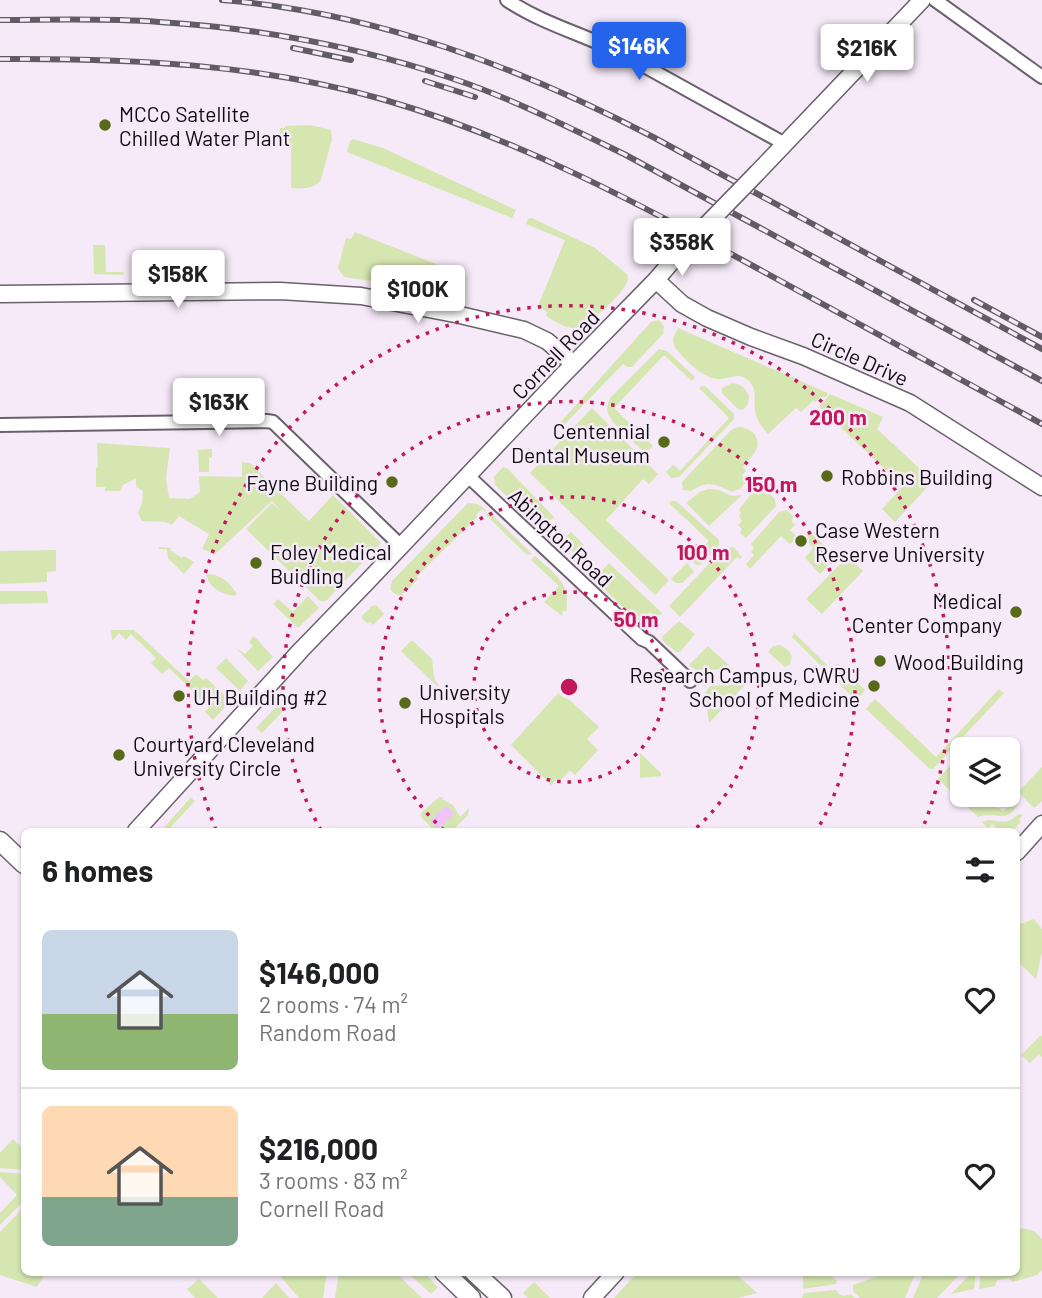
<!DOCTYPE html>
<html lang="en">
<head>
<meta charset="utf-8">
<style>
	:root { --surface:#fff; --page:#f6f6f6; --text:#202124; --muted:#757577; --line:#e0e0e0; --accent:#2563eb }
	body { margin:0; font-family:Barlow,sans-serif; background:var(--page); color:var(--text); height:100vh; display:flex; flex-direction:column; font-size:26px; white-space:nowrap }
	* { box-sizing:border-box; margin:0 }
	p { font-size:23px; color:var(--muted) }
	.icon { flex:none; width:38px; height:38px; fill:none; stroke:currentColor; stroke-width:2; stroke-linecap:round; stroke-linejoin:round }
	.map { position:relative; flex:1; overflow:hidden }
	.panel { position:absolute; left:21px; top:828px; width:999px; height:448px; display:flex; flex-direction:column; background:var(--surface); border-radius:10px; box-shadow:0 2px 5px #0004 }
	.panel>* { flex:none }
	.controls { position:absolute; left:950px; top:737px; display:grid; gap:14px }
	.controls a { display:grid; place-items:center; width:70px; height:70px; border-radius:10px; background:var(--surface); box-shadow:0 2px 5px #0004; font-size:35px }
	.price { position:absolute; translate:-50% -60px; padding:0 16px; border-radius:7px; background:#fff; color:#222; font-size:23px; line-height:46px; filter:drop-shadow(0 2px 4px #0008) }
	.price::after { content:''; position:absolute; left:50%; top:42px; width:21px; height:16px; margin-left:-10px; background:inherit; clip-path:polygon(0 0,100% 0,50% 100%) }
	.price.on { background:var(--accent); color:#fff }
	ul { padding:0; list-style:none }
	li { display:flex; align-items:center; gap:21px; height:175px; padding:0 21px }
	li+li { border-top:2px solid var(--line) }
	li span { display:grid; place-items:center; flex:none; width:196px; height:140px; border-radius:10px; color:#555 }
	li>.icon { margin-inline-start:auto }
	span .icon { width:84px; height:84px; fill:#fffc; stroke-width:1 }
	li b { font-size:30px }
	h2 { display:flex; justify-content:space-between; align-items:center; height:84px; padding:0 21px; font-size:30px }
	.map>svg:first-child { display:block }
	.green { fill:#d5e6b1 }
	.water { fill:#f0c4fb }
	.lines { fill:none; stroke-linecap:round; stroke-linejoin:round }
	.street-casing { stroke:#6b616d; stroke-width:16 }
	.secondary-casing { stroke:#6b616d; stroke-width:19 }
	.primary-casing { stroke:#6b616d; stroke-width:21 }
	.street { stroke:#fff; stroke-width:12 }
	.secondary { stroke:#fff; stroke-width:16 }
	.primary { stroke:#fff; stroke-width:18 }
	.rail-casing { stroke:#615b63; stroke-width:6 }
	.rail { stroke:#f6eaf8; stroke-width:3.5; stroke-dasharray:10; stroke-linecap:butt }
	.secondary-bridge-casing { stroke:#6b616d; stroke-width:19; stroke-linecap:butt }
	.secondary-bridge { stroke:#fff; stroke-width:16 }
	.ring { fill:none; stroke:#c2185b; stroke-width:3.5; stroke-dasharray:3.5 7 }
	.poi-dot { fill:#576a17; stroke:#f6eaf8; stroke-width:2.5 }
	.labels { text-anchor:middle; dominant-baseline:central; stroke-width:5; stroke-linejoin:round; paint-order:stroke }
	.poi-label { font-size:21px; fill:#0e0a0f; stroke:#f6eaf8; text-anchor:start }
	.street-label { font-size:21px; fill:#0e0a0f; stroke:#f6eaf8 }
	.centre { fill:#c2185b; stroke:#f6eaf8; stroke-width:3.5 }
	.ring-label { font-size:21px; text-anchor:middle; font-weight:bold; fill:#c2185b; stroke:#f6eaf8; stroke-width:5; stroke-linejoin:round; paint-order:stroke }
</style>
</head>
<body>
<div class="map">
<svg width="1042" height="1298" viewBox="0 0 1042 1298">
	<rect width="100%" height="100%" fill="#f6eaf8"/>
	<path class="green" d="M311,125L331,130L332,139L321,180C315,189 301,189 291,188V147H279L280,128H285V126Z
		M353,139L383,148L516,210L512,218L347,152L350,141Z
		M532,218L595,248L627,274C628,279 629,279 626,284C619,297 590,325 576,328C565,329 555,321 546,316L547,312L538,306L565,240L526,224L528,219Z
		M355,232L456,272L448,290L445,292L344,277L338,268L346,238L351,239Z
		M93,245H105L106,272H124L123,275L94,274Z
		M658,320L660,321L664,327L663,334L632,367H627L623,364L561,428L558,425L651,322Z
		M678,328L828,393L826,397H821L815,402L813,401L801,412L796,408L768,434C762,427 756,420 755,410C753,398 758,389 748,380C737,371 728,380 717,379C702,378 683,358 674,346L673,338Z
		M659,349L667,351L695,377L692,381L664,355L615,407V409L653,446L649,450L644,451C635,444 611,424 608,413C606,407 608,402 611,397Z
		M732,383C747,384 755,399 743,410L738,409L722,393V388Z
		M702,386H705L734,414V419L682,474L679,477L671,478L666,472L673,465L680,471L729,418L699,388Z
		M830,394L883,417L877,429L933,481L895,522L882,509L903,486L819,407Z
		M592,408L658,474L649,484L643,479L606,520L669,580L655,595L530,473Z
		M738,427C751,427 763,438 755,452C752,457 746,462 743,467L746,471L742,475L747,481L741,488L732,492C715,484 708,480 691,491L683,490L682,482L731,430Z
		M97,443L170,448L166,478L169,498L190,499L200,492L199,476L242,477V462L250,463L309,521L333,495L381,543L326,601H320L246,529L272,503L281,511L272,501L215,554L202,549L209,534L179,516L172,525L166,522L142,521L138,513L142,503L143,491L136,487V478L123,485L120,491H105V487H96V468L98,467Z
		M212,449V457L209,458V472H199L198,450Z
		M503,467L508,469L554,517L541,529L495,485L494,477Z
		M709,489L719,490L731,496L742,495L709,526L686,503L701,491Z
		M755,489L766,490L775,499L776,506L746,538L740,533L742,529L738,525L742,521L739,516L741,513L739,509Z
		M671,501H676L719,540V545L700,565H696L691,559L708,542V540L669,503Z
		M468,503L478,504L486,510L485,512L482,509L476,515L477,517L417,576L418,579L402,595C397,596 393,593 390,589L392,581Z
		M786,510L794,517L791,520L795,525L790,530L798,538L790,544L781,536L750,569L746,564L754,555L751,552L754,548L751,544L779,512Z
		M489,512L532,554L527,555L486,515Z
		M571,532L584,545L575,554L562,540Z
		M808,533H811L826,547L822,551L827,556L823,560L828,566L820,574L805,558L813,548L804,538Z
		M159,547L171,548L170,550L182,558L184,556L194,562L184,574L168,558L167,549H159Z
		M733,547L742,557L740,559L737,557L680,617L669,606L723,549Z
		M54,550H56V571L47,572V582L0,584V551Z
		M535,556C546,566 563,578 566,593C568,599 566,605 567,611H563L562,616L544,602L559,586L531,560Z
		M848,556L863,571L822,614L806,599Z
		M609,563L662,613L657,618L650,612L642,620H636L596,581V577Z
		M687,563L694,572L682,583H676L671,579Z
		M208,574C222,575 230,583 237,594L234,596C222,594 209,588 206,575Z
		M47,591L48,603L0,604V591Z
		M308,596L319,608L298,628L273,604L278,599L293,612Z
		M376,605L384,614L373,625L370,622L368,624L361,617L372,606Z
		M679,621L695,634L680,652H676L663,641L662,637Z
		M111,630H134L189,681L196,674L203,680L206,678L230,700L228,704L213,720L205,712L209,707L169,668L162,674L151,663L156,658L131,634L126,640L119,633L112,641Z
		M794,633L827,665L824,669L792,637Z
		M254,636L273,657L258,671L236,648L245,654L253,646L249,642Z
		M412,640L432,659L434,678L441,690L401,651Z
		M780,645L788,650L792,656L790,664L785,667L768,652L773,646Z
		M708,646L733,669L697,670L694,669L689,665Z
		M226,658L248,681L240,691L216,668Z
		M837,663L865,690L857,700C845,689 831,681 837,663Z
		M746,684L709,723L705,693L710,686Z
		M999,689L1004,693L933,769H930L866,709L875,699L936,757Z
		M560,691L599,727L587,739L598,750L575,775L570,770L560,781L558,778L551,785L511,745Z
		M284,704L287,707L262,733L256,728L274,709Z
		M640,753L661,773V776L640,778Z
		M951,765L962,777V794L981,795L990,804L992,803L1003,811L1007,808L1006,805L1012,798L1018,803C1008,825 996,811 978,817L938,779Z
		M1042,767V801L1034,808L1018,792Z
		M191,797L195,801L167,831H161Z
		M439,797H443L442,799L453,805L460,817L469,808L468,815L452,831H435L421,817V813Z
		M1018,814L1023,815L1019,819L1021,822L1012,831H1000L992,824L988,828L982,822C996,816 1005,829 1018,814Z
		M1034,919L1042,929V952L1036,979L1017,961V925Z
		M1040,1036H1042V1057L1039,1054L1030,1063L1021,1055Z
		M13,1139L24,1150V1170L0,1168V1153Z
		M0,1172L24,1174V1201L0,1225V1213L17,1195L0,1177Z
		M24,1207V1272H46L37,1287L0,1275V1232Z
		M1023,1228L1034,1231L1042,1239V1270L1037,1275L1012,1282L1009,1278L997,1280L995,1286L979,1289L981,1272H1017V1230Z
		M285,1272H327L323,1298H299L281,1277Z
		M339,1272H395L422,1298H335Z
		M407,1272H423L438,1287L431,1294Z
		M638,1272H734L757,1293L738,1298H614Z
		M803,1272H827L837,1281L836,1284L803,1289Z
		M889,1272H916L905,1298H860L853,1291V1285Z
		M924,1272H962L937,1298H913Z
		M972,1272H976L974,1289L951,1294Z
		M199,1279L218,1298H195L187,1289Z
		M534,1282L550,1298H528L523,1293Z
		M276,1283L289,1298H262Z
		M836,1290C839,1296 844,1297 850,1294L855,1298H802L804,1293Z"/>
	<path class="water" d="M445,806L451,809L454,814L438,829L430,821Z"/>
	<g class="lines">
		<g class="street-casing">
			<path id="street" d="M507,0C541,23 582,34 619,52L785,144
				M935,0L1042,77
				M0,425L267,421L273,422L401,546
				M468,476L642,639L649,642L690,681"/>
		</g>
		<g class="secondary-casing">
			<path id="secondary" d="M757,173L922,0
				M656,280L682,304L707,318L751,337L803,356L910,403L1042,487
				M0,294L280,291L361,296L460,315L524,330L547,341L574,364
				M136,831L301,650L367,582L562,376L656,280L680,252
				M1017,852L1042,824
				M592,1298L616,1272"/>
		</g>
		<g class="primary-casing">
			<path id="primary" d="M0,841L24,864
				M444,1272L471,1298
				M474,1272L502,1298"/>
		</g>
		<use href="#street" class="street"/>
		<use href="#secondary" class="secondary"/>
		<use href="#primary" class="primary"/>
		<g class="rail-casing">
			<path id="rail" d="M222,0C374,12 519,67 653,137L1042,349
				M0,20C53,20 106,18 159,22C259,28 359,47 454,79C513,99 568,127 624,154L1042,381
				M293,48L351,60
				M0,59C130,58 260,64 385,100C516,138 636,202 755,267C850,319 946,371 1042,424
				M425,81L475,97
				M974,300L1042,337"/>
		</g>
		<use href="#rail" class="rail"/>
		<g class="secondary-bridge-casing">
			<path id="secondary-bridge" d="M680,252L757,173"/>
		</g>
		<use href="#secondary-bridge" class="secondary-bridge"/>
	</g>
	<g class="ring">
		<circle cx="569" cy="687" r="95"/>
		<path d="M444 830A190 190 0 1 1 694 830"/>
		<path d="M321 830A286 286 0 1 1 817 830"/>
		<path d="M216 830A381 381 0 1 1 922 830"/>
	</g>
	<g class="poi-dot">
		<circle cx="105" cy="125" r="7"/>
		<circle cx="664" cy="442" r="7"/>
		<circle cx="827" cy="476" r="7"/>
		<circle cx="392" cy="482" r="7"/>
		<circle cx="801" cy="541" r="7"/>
		<circle cx="256" cy="563" r="7"/>
		<circle cx="1016" cy="612" r="7"/>
		<circle cx="880" cy="661" r="7"/>
		<circle cx="874" cy="686" r="7"/>
		<circle cx="179" cy="696" r="7"/>
		<circle cx="405" cy="703" r="7"/>
		<circle cx="119" cy="755" r="7"/>
	</g>
	<g class="labels">
		<g class="poi-label">
			<text x="119" y="113">MCCo Satellite<tspan x="119" dy="24">Chilled Water Plant</tspan></text>
			<text x="650" y="430" text-anchor="end">Centennial<tspan x="650" dy="24">Dental Museum</tspan></text>
			<text x="841" y="476">Robbins Building</text>
			<text x="378" y="482" text-anchor="end">Fayne Building</text>
			<text x="815" y="529">Case Western<tspan x="815" dy="24">Reserve University</tspan></text>
			<text x="270" y="551">Foley Medical<tspan x="270" dy="24">Buidling</tspan></text>
			<text x="1002" y="600" text-anchor="end">Medical<tspan x="1002" dy="24">Center Company</tspan></text>
			<text x="894" y="661">Wood Building</text>
			<text x="860" y="674" text-anchor="end">Research Campus, CWRU<tspan x="860" dy="24">School of Medicine</tspan></text>
			<text x="419" y="691">University<tspan x="419" dy="24">Hospitals</tspan></text>
			<text x="193" y="696">UH Building #2</text>
			<text x="133" y="743">Courtyard Cleveland<tspan x="133" dy="24">University Circle</tspan></text>
		</g>
		<g class="street-label">
			<text transform="translate(555 354) rotate(-46)">Cornell Road</text>
			<text transform="translate(860 358) rotate(24)">Circle Drive</text>
			<text transform="translate(561 537) rotate(43)">Abington Road</text>
		</g>
	</g>
	<circle cx="569" cy="687" r="10" class="centre"/>
	<g class="ring-label">
		<text x="838" y="425">200 m</text>
		<text x="771" y="492">150 m</text>
		<text x="703" y="560">100 m</text>
		<text x="636" y="627">50 m</text>
	</g>
</svg>
<div class="controls">
<a><svg class="icon" aria-label="layers" viewBox="0 0 24 24"><path d="M12 4l9 5-9 5-9-5zM3 14l9 5 9-5"/></svg></a>
</div>
<b class="price on" style="left:639px;top:82px">$146K</b>
<b class="price" style="left:867px;top:84px">$216K</b>
<b class="price" style="left:682px;top:278px">$358K</b>
<b class="price" style="left:178px;top:310px">$158K</b>
<b class="price" style="left:418px;top:325px">$100K</b>
<b class="price" style="left:219px;top:438px">$163K</b>
<section class="panel">
<h2>6 homes<svg class="icon" aria-label="filters" viewBox="0 0 24 24"><path d="M4 7h16M4 17h16"/><circle cx="9" cy="7" r="2"/><circle cx="15" cy="17" r="2"/></svg></h2>
<ul>
<li><span style="background:linear-gradient(#c9d6e8 60%,#8fb573 0)"><svg class="icon" aria-label="home" viewBox="0 0 24 24"><path d="M3 11l9-7 9 7M6 9v11h12V9"/></svg></span><div><b>$146,000</b><p>2 rooms · 74 m²</p><p>Random Road</p></div><svg class="icon" aria-label="heart" viewBox="0 0 24 24"><path d="M12 20l-8-8c-3-5 5-10 8-4 3-6 11-1 8 4z"/></svg></li>
<li><span style="background:linear-gradient(#ffd9b3 65%,#7fa58c 0)"><svg class="icon" aria-label="home" viewBox="0 0 24 24"><path d="M3 11l9-7 9 7M6 9v11h12V9"/></svg></span><div><b>$216,000</b><p>3 rooms · 83 m²</p><p>Cornell Road</p></div><svg class="icon" aria-label="heart" viewBox="0 0 24 24"><path d="M12 20l-8-8c-3-5 5-10 8-4 3-6 11-1 8 4z"/></svg></li>
</ul>
</section>
</div>
</body>
</html>
